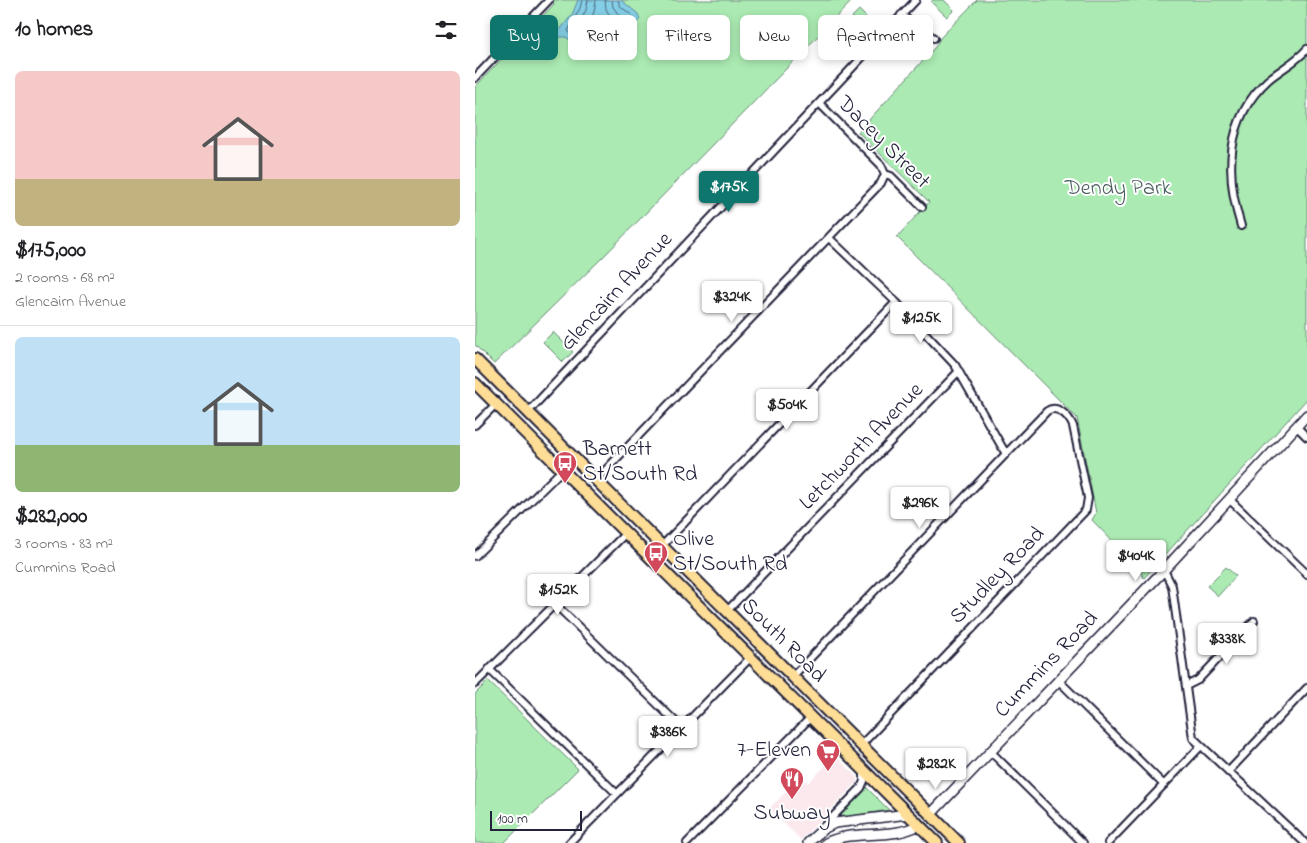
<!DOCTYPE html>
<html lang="en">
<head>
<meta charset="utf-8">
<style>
	:root { --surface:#fff; --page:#f6f6f6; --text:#202124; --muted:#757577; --line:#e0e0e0; --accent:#0f766e }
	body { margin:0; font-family:"Indie Flower",sans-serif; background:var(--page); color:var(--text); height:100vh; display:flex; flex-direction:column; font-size:19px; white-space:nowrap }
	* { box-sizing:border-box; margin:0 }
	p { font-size:16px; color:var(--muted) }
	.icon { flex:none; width:28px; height:28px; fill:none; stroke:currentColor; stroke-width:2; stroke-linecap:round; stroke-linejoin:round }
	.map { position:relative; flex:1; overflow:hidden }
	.drawer { display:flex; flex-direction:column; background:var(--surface); width:475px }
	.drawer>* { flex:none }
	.banner { position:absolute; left:15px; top:15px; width:475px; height:45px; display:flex; gap:10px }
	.scale { position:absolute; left:15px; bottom:12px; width:92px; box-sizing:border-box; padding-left:5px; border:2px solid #22223b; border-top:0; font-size:14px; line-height:18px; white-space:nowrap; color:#22223b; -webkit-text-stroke:4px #fff; paint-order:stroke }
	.price { position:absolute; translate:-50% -42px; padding:0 11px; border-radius:5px; background:#fff; color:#222; font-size:16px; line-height:32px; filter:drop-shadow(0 1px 2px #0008) }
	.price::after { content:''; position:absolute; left:50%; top:30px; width:15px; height:11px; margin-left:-8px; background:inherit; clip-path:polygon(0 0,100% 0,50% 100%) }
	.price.active { background:var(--accent); color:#fff }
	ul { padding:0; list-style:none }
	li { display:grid; align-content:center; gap:10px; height:265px; padding:0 15px }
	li+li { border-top:1px solid var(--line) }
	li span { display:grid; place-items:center; height:155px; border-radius:8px; color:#555 }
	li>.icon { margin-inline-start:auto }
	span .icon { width:90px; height:90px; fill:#fffc; stroke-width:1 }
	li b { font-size:21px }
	h2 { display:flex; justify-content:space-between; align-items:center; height:60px; padding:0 15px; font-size:21px }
	.chip { padding:0 18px; border-radius:8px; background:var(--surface); box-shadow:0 2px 8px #0003; font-size:18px; line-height:45px }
	.chip.active { background:var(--accent); color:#fff }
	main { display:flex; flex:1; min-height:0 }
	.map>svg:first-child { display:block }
	.built { fill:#fbe9ee }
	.green { fill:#abeab2; stroke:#668676 }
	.water { fill:#85cfe6; stroke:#5d8aa2 }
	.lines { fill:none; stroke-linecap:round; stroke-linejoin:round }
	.shore { stroke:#4a677f; stroke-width:1 }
	.minor-casing { stroke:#22223b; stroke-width:10 }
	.secondary-casing { stroke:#22223b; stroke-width:12 }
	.primary-casing { stroke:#22223b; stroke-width:14 }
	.minor { stroke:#fff; stroke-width:6 }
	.secondary { stroke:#fff; stroke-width:9 }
	.primary { stroke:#fedd96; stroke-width:10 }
	.labels { text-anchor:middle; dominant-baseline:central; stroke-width:4; stroke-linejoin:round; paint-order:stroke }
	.street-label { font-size:22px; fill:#22223b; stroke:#fff }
	.park-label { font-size:22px; fill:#4b5e5f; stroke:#fff }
	.poi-label { font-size:22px; fill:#22223b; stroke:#fff; text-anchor:start }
</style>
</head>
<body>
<main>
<section class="drawer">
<h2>10 homes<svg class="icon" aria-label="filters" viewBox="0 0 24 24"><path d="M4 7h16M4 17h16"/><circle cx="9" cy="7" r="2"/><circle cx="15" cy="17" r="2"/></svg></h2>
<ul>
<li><span style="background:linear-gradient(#f6c9c9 70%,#c2b280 0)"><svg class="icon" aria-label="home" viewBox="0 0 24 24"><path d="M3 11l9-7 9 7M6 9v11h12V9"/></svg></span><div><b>$175,000</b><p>2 rooms · 68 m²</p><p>Glencairn Avenue</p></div></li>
<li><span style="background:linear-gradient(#bfe0f5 70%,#8fb573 0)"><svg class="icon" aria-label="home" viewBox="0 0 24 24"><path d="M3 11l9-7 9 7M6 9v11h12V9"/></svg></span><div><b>$282,000</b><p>3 rooms · 83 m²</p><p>Cummins Road</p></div></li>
</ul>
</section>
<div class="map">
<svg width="832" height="843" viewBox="0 0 832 843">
	<rect width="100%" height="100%" fill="#fff"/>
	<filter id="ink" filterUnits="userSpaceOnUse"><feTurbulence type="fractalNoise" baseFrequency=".02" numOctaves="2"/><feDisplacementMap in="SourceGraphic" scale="10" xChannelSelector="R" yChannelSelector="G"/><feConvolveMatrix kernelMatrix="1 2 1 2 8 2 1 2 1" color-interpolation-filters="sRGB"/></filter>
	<g filter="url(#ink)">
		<path class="built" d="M361,756L381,776L382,782L326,840L294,809L326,776L333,783Z"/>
		<path class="green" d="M78,0H378L129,256L19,364L0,345V87L79,4Z
			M458,0H469L479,10L472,17L456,2Z
			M502,0H832V399L669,578L649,543L644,548L617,520L621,513L602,418L422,237L454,202L383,132L460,47L466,37Z
			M384,10L400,26L392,33L377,17Z
			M78,332L98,352L88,362L68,342Z
			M751,567L761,576L743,596L732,586Z
			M13,681L103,769L29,843H0V694Z
			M391,787L414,810L360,819Z"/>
		<path class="water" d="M103,0H146L163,14L165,19C153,34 130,54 110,52L91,37H79L97,15Z"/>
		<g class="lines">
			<path class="shore" d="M107,0L105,8L93,31L107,45L115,47L138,37L158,19V16L145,6L143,0
				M113,0L111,10L101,30L114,41L135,32L148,20L138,7L137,0
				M121,0L119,12L111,28L115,32L131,26L137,20L131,9L130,0"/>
			<g class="minor-casing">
				<path id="minor" d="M426,15L459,38
					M0,78L74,0
					M344,103L406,165L410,174L416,176L447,207
					M766,226C750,175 750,119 793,80C806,69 821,62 832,49
					M354,238L421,302L480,365L531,454
					M53,412L441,0
					M0,425L21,404
					M822,427L832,437
					M121,480L406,183L410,174
					M755,500L832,574
					M187,546L421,302
					M0,556L87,470
					M689,570L697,586L718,738L830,843
					M80,604L207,728
					M252,611L484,371
					M14,669L142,794
					M317,677L572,411C582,404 594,416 598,426L613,498L611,510L385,746
					M583,680L689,785
					M0,684L151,533
					M711,686L723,680L779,621
					M515,751L608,843
					M753,772L832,688
					M346,829L386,788L389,781V771
					M94,843L276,657
					M212,843L336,717
					M633,843L726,746"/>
			</g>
			<g class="secondary-casing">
				<path id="secondary" d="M455,815L689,570L832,415
					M333,843L348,829L360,823L433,814
					M351,843C381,828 414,841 444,825"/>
			</g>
			<g class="primary-casing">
				<path id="primary" d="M0,359L484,843
					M0,383L462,843"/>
			</g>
			<use href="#minor" class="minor"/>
			<use href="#secondary" class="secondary"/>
			<use href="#primary" class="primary"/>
		</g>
	</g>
	<defs>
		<g id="bus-pin" transform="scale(1.25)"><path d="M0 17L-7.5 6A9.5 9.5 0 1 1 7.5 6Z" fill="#d1495b" stroke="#fff"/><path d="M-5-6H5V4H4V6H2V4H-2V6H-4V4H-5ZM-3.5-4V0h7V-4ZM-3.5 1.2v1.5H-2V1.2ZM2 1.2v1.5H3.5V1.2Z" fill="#fff"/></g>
		<g id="supermarket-pin" transform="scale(1.25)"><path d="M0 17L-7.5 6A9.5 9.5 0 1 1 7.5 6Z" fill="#d1495b" stroke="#fff"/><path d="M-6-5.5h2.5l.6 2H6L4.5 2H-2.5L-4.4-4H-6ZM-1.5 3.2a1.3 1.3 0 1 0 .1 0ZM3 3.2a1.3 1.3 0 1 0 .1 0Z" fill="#fff"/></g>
		<g id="restaurant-pin" transform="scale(1.25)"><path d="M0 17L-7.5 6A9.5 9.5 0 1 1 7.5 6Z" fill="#d1495b" stroke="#fff"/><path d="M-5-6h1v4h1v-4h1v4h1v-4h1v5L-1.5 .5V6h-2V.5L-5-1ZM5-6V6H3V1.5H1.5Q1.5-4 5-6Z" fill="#fff"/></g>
	</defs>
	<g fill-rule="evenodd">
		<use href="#bus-pin" x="90" y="463"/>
		<use href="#bus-pin" x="181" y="553"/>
		<use href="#supermarket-pin" x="353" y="751"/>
		<use href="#restaurant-pin" x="317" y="779"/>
	</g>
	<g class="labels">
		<g class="street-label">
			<text transform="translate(408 143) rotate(45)">Dacey Street</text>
			<text transform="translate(142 292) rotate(-47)">Glencairn Avenue</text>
			<text transform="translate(387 447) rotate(-46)">Letchworth Avenue</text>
			<text transform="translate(523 576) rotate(-46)">Studley Road</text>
			<text transform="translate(308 641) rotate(45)">South Road</text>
			<text transform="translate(572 665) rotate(-46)">Cummins Road</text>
		</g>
		<g class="park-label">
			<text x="643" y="189">Dendy Park</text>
		</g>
		<g class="poi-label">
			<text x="108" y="450">Barnett<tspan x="108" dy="25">St/South Rd</tspan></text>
			<text x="198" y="540">Olive<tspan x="198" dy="25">St/South Rd</tspan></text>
			<text x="336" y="751" text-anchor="end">7-Eleven</text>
			<text x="317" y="814" text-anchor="middle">Subway</text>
		</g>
	</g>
</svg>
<div class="scale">100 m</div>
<b class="price active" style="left:254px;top:213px">$175K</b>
<b class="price" style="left:257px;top:323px">$324K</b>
<b class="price" style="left:446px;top:344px">$125K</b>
<b class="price" style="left:312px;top:431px">$504K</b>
<b class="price" style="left:445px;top:529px">$296K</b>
<b class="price" style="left:661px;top:582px">$404K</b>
<b class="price" style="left:83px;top:616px">$152K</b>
<b class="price" style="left:752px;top:665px">$338K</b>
<b class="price" style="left:193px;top:758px">$386K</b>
<b class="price" style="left:461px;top:790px">$282K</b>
<div class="banner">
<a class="chip active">Buy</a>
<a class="chip">Rent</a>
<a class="chip">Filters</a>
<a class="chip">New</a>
<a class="chip">Apartment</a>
</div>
</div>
</main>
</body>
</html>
